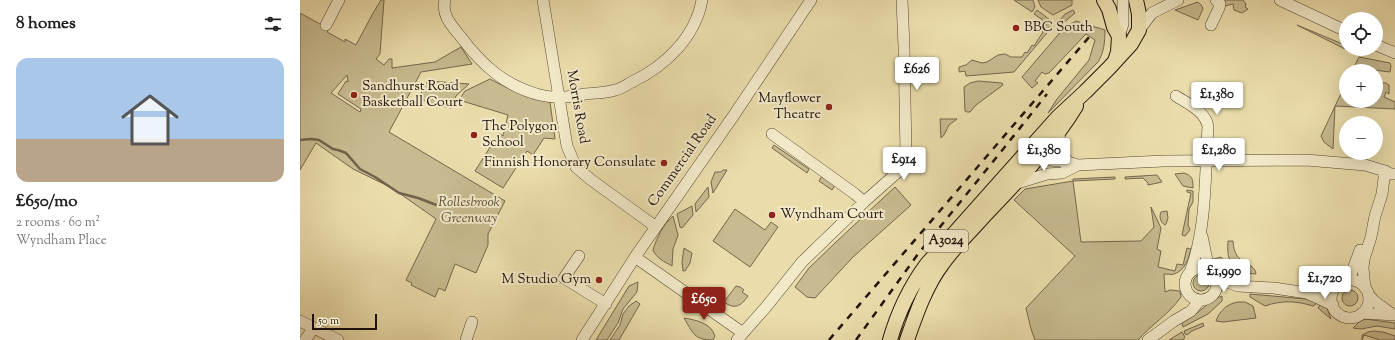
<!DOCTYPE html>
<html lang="en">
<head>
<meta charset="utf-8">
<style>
	:root { --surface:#fff; --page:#f6f6f6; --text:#222; --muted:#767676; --line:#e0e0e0; --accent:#8f2418 }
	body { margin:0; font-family:"Sorts Mill Goudy",serif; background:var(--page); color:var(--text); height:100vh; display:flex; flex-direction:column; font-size:15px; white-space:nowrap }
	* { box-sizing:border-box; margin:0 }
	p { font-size:13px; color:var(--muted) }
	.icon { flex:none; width:22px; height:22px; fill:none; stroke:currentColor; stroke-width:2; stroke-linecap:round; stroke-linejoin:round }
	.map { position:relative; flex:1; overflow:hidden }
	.sheet { display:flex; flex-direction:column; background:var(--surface); width:300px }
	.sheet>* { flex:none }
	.fabs { position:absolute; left:1039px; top:12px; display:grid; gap:8px }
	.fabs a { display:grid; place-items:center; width:44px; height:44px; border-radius:50%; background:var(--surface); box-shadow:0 4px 16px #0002; font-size:20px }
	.scale { position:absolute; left:12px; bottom:10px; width:65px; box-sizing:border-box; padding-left:4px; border:2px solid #20130b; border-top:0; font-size:11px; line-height:14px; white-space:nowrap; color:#20130b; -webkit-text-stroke:3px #f2e9c8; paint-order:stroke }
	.price { position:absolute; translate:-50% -34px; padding:0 9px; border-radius:4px; background:#fff; color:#222; font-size:13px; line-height:26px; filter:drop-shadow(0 1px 2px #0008) }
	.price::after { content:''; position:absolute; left:50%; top:24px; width:12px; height:9px; margin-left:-6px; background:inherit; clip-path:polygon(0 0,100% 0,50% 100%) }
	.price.selected { background:var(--accent); color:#fff }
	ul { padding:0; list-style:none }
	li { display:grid; align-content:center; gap:8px; height:212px; padding:0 16px }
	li+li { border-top:1px solid var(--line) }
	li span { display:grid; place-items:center; height:124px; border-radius:12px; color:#555 }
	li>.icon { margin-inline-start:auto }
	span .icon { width:72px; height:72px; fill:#fffc; stroke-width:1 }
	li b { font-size:17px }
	h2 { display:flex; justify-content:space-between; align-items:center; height:48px; padding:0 16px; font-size:17px }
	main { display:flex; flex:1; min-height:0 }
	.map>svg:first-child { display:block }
	.green { fill:#c8bb90; stroke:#74674e; fill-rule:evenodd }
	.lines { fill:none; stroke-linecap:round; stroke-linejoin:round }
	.stream { stroke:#70634b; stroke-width:2.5 }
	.minor-casing { stroke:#534633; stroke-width:12 }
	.major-casing { stroke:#20130b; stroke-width:16 }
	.minor { stroke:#f2e9c8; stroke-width:11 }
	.major { stroke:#ebddab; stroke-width:14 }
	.rail { stroke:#20130b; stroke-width:2.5; stroke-dasharray:7 7; stroke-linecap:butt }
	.poi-dot { fill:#8f2418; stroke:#f2e9c8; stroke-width:1.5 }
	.labels { text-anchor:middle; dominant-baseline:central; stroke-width:4; stroke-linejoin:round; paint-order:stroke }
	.shield { fill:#f2e9c8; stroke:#5f5344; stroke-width:1 }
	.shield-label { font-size:13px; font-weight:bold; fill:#20130b }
	.poi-label { font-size:14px; fill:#20130b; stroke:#f2e9c8; text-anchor:start }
	.street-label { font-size:14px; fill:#20130b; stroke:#f2e9c8 }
	.park-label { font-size:14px; font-style:italic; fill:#5b4e3a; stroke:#f2e9c8 }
</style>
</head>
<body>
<main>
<section class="sheet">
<h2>8 homes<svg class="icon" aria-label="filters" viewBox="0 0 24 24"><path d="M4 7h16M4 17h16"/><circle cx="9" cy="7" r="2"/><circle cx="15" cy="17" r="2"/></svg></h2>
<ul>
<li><span style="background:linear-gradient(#a9c7e8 65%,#b9a48a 0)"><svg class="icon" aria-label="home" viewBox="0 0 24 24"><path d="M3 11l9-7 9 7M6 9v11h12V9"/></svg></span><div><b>£650/mo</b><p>2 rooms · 60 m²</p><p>Wyndham Place</p></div></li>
</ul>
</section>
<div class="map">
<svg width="1095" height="340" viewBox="0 0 1095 340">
	<rect width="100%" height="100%" fill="#ebddab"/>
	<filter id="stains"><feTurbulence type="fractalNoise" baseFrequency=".005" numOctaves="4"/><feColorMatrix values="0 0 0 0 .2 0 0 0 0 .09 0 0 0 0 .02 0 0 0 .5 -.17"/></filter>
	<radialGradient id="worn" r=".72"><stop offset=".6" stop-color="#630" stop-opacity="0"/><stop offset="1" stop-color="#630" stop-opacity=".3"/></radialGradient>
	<path class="green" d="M81,0H84L80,54L76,59L84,65L89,59H92V68L135,62L161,47L172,64L121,72L89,132L205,201L188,234V245L176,273L155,264L145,291L139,288L135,297L111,285L112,283L106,280L136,219L92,188L53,169L16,143L0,170V13L29,29L27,32L45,42V39L56,45L72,15ZM47,75L48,82L46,81L38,94L61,109L60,112L31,93Z
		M714,0H733L735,7L732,12Z
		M738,0H772V5L753,15L741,7Z
		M924,0H943L946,4L945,7L948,9L942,13L934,10L933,4L925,6Z
		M898,2L902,6L903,9L898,20L875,10Z
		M737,10L750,20L752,27L714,72L666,76L665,71L659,72V67L666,65L672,60L682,63L687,62L698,55L705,54L711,57H722L725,52L727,53L732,45L734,46L743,32L742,31L747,23L734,14Z
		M773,10L775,13L763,23L760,20L765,14Z
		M776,21L805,30C805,42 804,52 798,62L748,113L757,99L789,60L795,40L786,34L749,73L745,74L742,72L735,81L738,83L732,88L722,77L763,29Z
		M997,25L1045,45L1046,48L1045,49Z
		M1059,57L1090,63L1091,66L1090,72L1074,70V71H1052Z
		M190,79C210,90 228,97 250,102L255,139L244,138L233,155L227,151L203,188L175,171L199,133L203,136L208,115L159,100L165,91Z
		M128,81L169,84L156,96L151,108L133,104L127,103L120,97L123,88Z
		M678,81L702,83L703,85L676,105L670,112H667L665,111L664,87L670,83Z
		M1076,82L1086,83L1089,85V94L1086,92L1084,97L1095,102V109L1035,106L1033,149L1024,142L1021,136L1046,83V101H1076Z
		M640,119H657L649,125L644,135L641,138Z
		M474,145L509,169L507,173L472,148Z
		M423,170H427L413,193L411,182L415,172H421Z
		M884,173C893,176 893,180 893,188L883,186L875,174Z
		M857,175L862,182L848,185V183L843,178L825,179V177Z
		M522,176L535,185L532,190L519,181Z
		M815,177V179L773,181L781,242L841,241L854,227L851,207L861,228L857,249L861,251L858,267L875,271L877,264L883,265L887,248L891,249C889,257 885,271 874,274C872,275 867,274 864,274L865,292L870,290L880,291L881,297C869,314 851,325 838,340H735L731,329L726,308L775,256L714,200L725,189L773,181V179Z
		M408,187L409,197L396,212L395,204Z
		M595,187L611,205L553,257L515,298L507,297L495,287L509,268L536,242Z
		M887,190L893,191V202L889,209L888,225L890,230L885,236L882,235L891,193L887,192Z
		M392,206L393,215L382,228L380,227L377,214Z
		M435,209L465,230L471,222L478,227L450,267L413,241Z
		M867,211L868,218L866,224L865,225C860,222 859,216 861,212Z
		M373,216L378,235L373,249L372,266C365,262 356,258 353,250C357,237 363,225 373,216Z
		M928,241H933C934,267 955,261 956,274C951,274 948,273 943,271C928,263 927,257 928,241Z
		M384,248L392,253L390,263L385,271H383L382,262Z
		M921,257L927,266L926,275L918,270L911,260Z
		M893 283a8 8 0 1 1 16 0a8 8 0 1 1-16 0Z
		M338,282L337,292L323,309L318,323L307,340H296L329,286Z
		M436,286L440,287L444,290L442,292L448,296C441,306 435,310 424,302Z
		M1042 298a8 8 0 1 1 16 0a8 8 0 1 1-16 0Z
		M950,294L1006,299L1017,301L1016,304L1013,306C997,301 982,300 965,306L950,297Z
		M922,296V301L908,314L883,327L882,323L897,313L913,300Z
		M336,301L340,304L319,340H310L320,325L323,314L329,306Z
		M938,302H945L953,306L956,318L923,322L916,321C920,310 927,304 938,302Z
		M1021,303L1027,308L1031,319L1018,308Z
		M384,318C396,320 411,323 415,336L413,340C394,340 393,333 384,318Z
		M1065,319L1095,323V329L1077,326L1061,329L1053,328L1060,321Z
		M903,323L904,326L892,331L887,335L885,334L884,331Z
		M1074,331L1083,332L1095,336V340H1080L1064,335L1062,340V335L1068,332Z
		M882,332L885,337L883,340H869Z"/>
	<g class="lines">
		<path class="stream" d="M0,140L11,139L19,140L33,149L38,150L46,153L60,169L75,177L99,193L118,198L139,206"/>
		<g class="minor-casing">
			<path id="minor" d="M145,0C141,15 152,26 161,37C182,65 205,86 240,95C256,99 270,97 285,94C295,93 306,93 315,90C321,89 326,85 332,82C365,66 395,38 402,0
				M243,0L267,146L276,167L290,179L356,227
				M980,0L1046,31
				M26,25L39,0
				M911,25L919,8L920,4L916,0
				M839,30L852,13L878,0
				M819,36L823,24V0
				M1076,45L1095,53
				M876,96C888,104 905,111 908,126C905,172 907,229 890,272
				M759,132L760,150L768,162
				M472,134L555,194L564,202
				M731,158L768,162L778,165L864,161L1006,160L1065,165L1085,171L1090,174H1095
				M714,184L747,174L762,173L778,165
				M902,236L909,270
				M279,256L264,278L306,304
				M335,257L443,333
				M885 284a16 16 0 1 1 32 0a16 16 0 1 1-32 0Z
				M917,278L938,286L974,288L1007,293L1033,305
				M1031 299a19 19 0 1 1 38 0a19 19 0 1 1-38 0Z
				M1045,281L1052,272L1060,250
				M1065,288L1063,268L1064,259L1071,237L1075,216L1082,194L1085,171
				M1007,293L1038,285
				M1068,294L1074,301L1092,314
				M1062,313L1095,315
				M0,321L38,340
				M5,340L13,329
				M166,340L172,322
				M282,340L335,257L434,115L511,0
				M437,340L466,307L502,262L564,202L599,171L605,162L606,153L604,47L602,0
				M848,340L874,321L891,311L900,300"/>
		</g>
		<g class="major-casing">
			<path id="major" d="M804,0L809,9L814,27L819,36L818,52L815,61
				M590,340C598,312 610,287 627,264L758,117L785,92L809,68L831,44L839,30V14L836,0
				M607,340C616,314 626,285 643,263C655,246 671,231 685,215C718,180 751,147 776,106"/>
		</g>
		<use href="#minor" class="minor"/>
		<use href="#major" class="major"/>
		<path class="rail" d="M529,340L790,36
			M556,340L618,254L700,153L747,94"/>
	</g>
	<g class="poi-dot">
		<circle cx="716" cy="28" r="4"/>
		<circle cx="54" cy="95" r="4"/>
		<circle cx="529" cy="107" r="4"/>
		<circle cx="174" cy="135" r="4"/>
		<circle cx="364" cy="163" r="4"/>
		<circle cx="472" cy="215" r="4"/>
		<circle cx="299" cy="280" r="4"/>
	</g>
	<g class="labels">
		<rect class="shield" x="624" y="230" width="44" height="22" rx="3"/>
		<g class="shield-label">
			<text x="646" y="241">A3024</text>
		</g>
		<g class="poi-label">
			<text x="724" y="28">BBC South</text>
			<text x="62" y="87">Sandhurst Road<tspan x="62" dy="16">Basketball Court</tspan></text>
			<text x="521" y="99" text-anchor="end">Mayflower<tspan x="521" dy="16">Theatre</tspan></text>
			<text x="182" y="127">The Polygon<tspan x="182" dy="16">School</tspan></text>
			<text x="356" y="163" text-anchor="end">Finnish Honorary Consulate</text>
			<text x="480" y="215">Wyndham Court</text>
			<text x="291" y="280" text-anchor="end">M Studio Gym</text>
		</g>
		<g class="street-label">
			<text transform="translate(277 107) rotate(80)">Morris Road</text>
			<text transform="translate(383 161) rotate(-55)">Commercial Road</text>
		</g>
		<g class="park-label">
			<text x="169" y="203">Rollesbrook<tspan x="169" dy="16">Greenway</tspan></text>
		</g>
	</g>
	<rect width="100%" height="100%" filter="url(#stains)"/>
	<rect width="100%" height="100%" fill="url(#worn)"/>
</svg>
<div class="fabs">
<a><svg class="icon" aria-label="locate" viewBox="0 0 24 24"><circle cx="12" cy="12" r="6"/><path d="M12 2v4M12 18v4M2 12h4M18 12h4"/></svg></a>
<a>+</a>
<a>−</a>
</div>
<div class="scale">50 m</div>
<b class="price" style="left:617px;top:91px">£626</b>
<b class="price" style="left:917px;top:116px">£1,380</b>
<b class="price" style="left:744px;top:172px">£1,380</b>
<b class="price" style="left:919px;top:172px">£1,280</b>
<b class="price" style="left:604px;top:181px">£914</b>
<b class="price" style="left:924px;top:293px">£1,990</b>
<b class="price" style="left:1025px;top:300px">£1,720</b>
<b class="price selected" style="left:404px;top:321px">£650</b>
</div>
</main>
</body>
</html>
